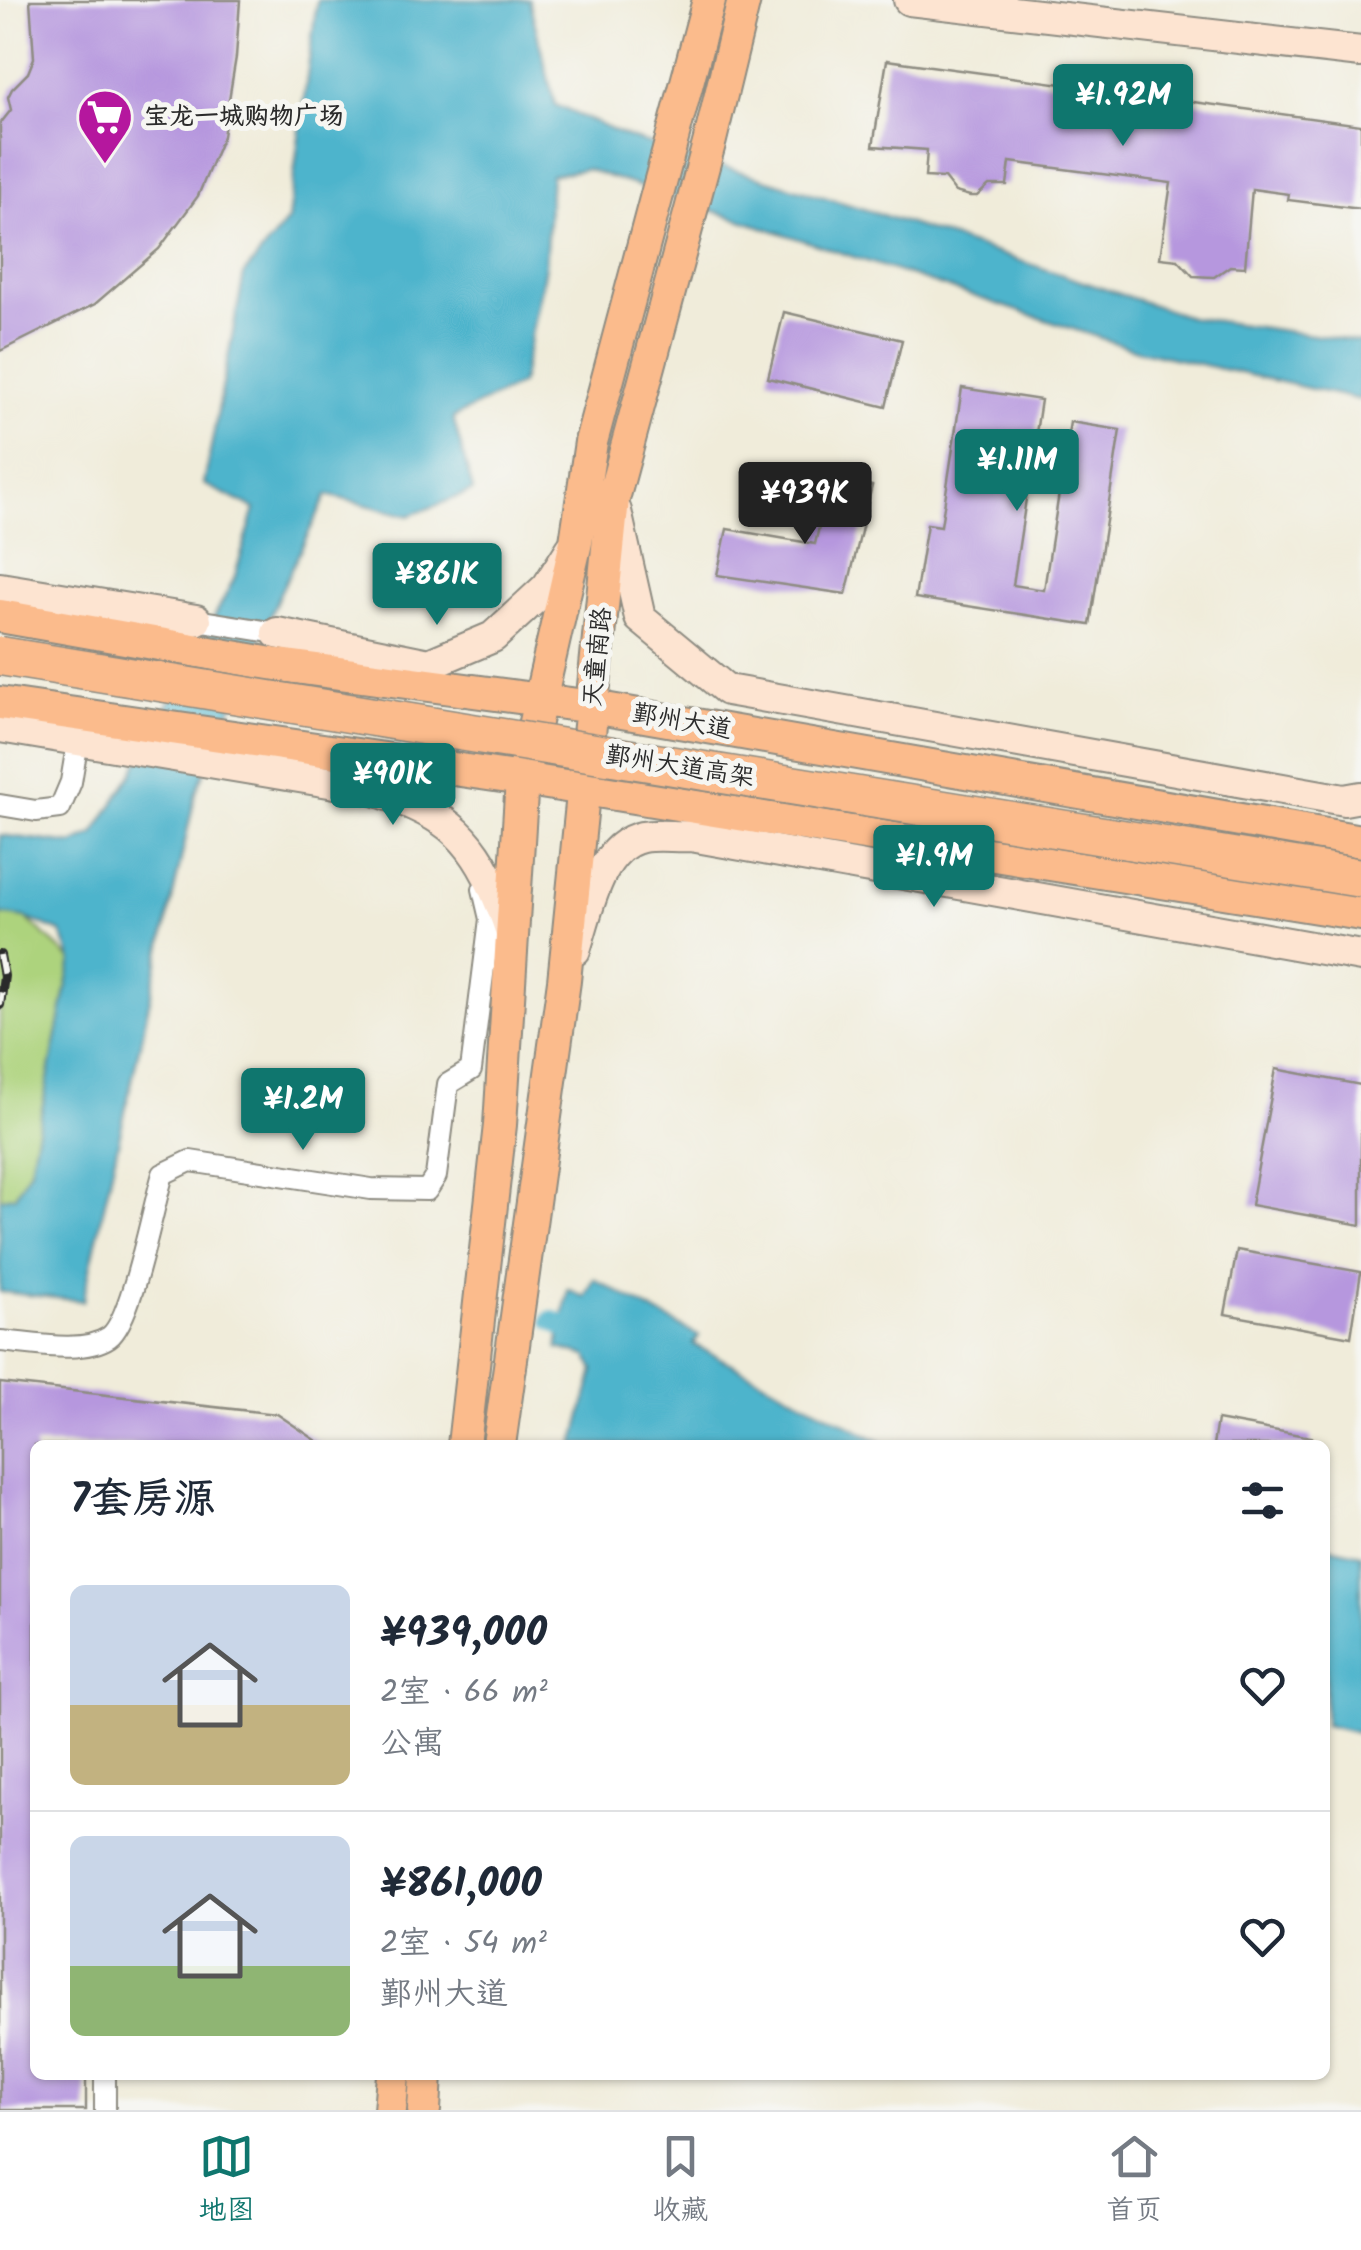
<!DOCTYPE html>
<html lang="zh">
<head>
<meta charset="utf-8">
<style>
	:root { --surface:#fff; --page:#f6f6f7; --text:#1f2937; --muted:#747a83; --line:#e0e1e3; --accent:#0f766e }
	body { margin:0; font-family:Kalam,"LXGW WenKai TC",sans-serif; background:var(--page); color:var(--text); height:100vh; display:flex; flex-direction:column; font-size:38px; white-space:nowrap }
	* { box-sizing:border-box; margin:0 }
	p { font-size:32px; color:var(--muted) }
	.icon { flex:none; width:55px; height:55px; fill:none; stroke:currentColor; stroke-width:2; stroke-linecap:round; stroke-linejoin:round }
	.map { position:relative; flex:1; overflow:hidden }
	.panel { position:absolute; left:30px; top:1440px; width:1300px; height:640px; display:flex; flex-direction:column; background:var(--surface); border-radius:15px; box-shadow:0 2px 8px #0004 }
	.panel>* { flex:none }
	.price { position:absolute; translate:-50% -85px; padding:0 22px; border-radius:10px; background:var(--accent); color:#fff; font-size:32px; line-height:65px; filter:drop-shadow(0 2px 5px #0008) }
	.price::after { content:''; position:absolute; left:50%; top:60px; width:30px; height:22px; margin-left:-15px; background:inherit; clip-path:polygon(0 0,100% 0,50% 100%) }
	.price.current { background:#222; color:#fff }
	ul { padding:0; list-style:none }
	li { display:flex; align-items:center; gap:30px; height:250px; padding:0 40px }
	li+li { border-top:2px solid var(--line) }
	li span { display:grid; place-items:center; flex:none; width:280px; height:200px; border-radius:15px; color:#555 }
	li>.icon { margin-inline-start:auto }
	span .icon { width:120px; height:120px; fill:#fffc; stroke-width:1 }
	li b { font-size:42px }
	h2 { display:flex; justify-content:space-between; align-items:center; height:120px; padding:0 40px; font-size:42px }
	.tab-bar { display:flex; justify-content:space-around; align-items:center; height:140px; border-top:2px solid var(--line); background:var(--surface); font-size:28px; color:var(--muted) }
	.tab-bar a { display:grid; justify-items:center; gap:5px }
	.tab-bar .current { color:var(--accent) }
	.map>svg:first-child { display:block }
	.green { fill:#add37d; stroke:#6c7f54; stroke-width:2.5 }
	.water { fill:#4db4cc; stroke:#3c707c; stroke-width:2.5 }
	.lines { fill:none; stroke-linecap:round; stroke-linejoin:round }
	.canal { stroke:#4db4cc; stroke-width:20 }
	.building { fill:#b697de }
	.street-casing { stroke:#8e8c82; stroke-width:24 }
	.secondary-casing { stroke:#8e8c82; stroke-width:34 }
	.primary-casing { stroke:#8e8c82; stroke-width:36 }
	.street { stroke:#fff; stroke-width:20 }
	.secondary { stroke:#fde4d1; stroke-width:30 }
	.primary { stroke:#fbbb8c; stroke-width:32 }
	.rail-casing { stroke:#2b2b2b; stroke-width:10 }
	.rail { stroke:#f6f6f2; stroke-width:6; stroke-dasharray:19; stroke-linecap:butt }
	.highway-bridge-casing { stroke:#8e8c82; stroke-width:41; stroke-linecap:butt }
	.highway-bridge { stroke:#fbbb8c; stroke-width:38 }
	.labels { text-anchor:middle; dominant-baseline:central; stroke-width:10; stroke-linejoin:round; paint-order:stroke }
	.poi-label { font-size:25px; font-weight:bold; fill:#2b2b2b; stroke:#f6f6f2; text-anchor:start }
	.street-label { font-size:25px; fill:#2b2b2b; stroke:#f6f6f2 }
</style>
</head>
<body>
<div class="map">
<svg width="1361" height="2110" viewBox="0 0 1361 2110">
	<rect width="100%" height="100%" fill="#f6f6f2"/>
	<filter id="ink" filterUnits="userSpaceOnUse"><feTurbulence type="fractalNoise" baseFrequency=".01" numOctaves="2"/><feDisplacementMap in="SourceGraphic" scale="20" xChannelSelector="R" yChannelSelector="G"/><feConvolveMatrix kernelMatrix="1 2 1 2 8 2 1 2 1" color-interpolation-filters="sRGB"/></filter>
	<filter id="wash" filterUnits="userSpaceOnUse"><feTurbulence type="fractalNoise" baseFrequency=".0048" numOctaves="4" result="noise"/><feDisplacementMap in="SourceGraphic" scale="40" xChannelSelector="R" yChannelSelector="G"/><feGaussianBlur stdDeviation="2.25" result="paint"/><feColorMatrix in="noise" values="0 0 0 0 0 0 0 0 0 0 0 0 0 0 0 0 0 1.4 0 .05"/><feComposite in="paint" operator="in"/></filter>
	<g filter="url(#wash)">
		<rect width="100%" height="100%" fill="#f0ecda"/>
		<path class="green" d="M0,914L26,918L72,960L30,1169L15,1196L0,1198Z"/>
		<path class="water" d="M317,0H529L555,105L630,138L870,211L1189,317L1361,342V400L1137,350L586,169L551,175L545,267L521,384L453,418L473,491L409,516L327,495L279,595L196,792L83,1301L0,1292V1198L15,1196L30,1169L72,960L61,932L26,918L0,914V835L73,844L94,834L132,774L234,579L255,509L204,484L244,274L288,220Z
			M594,1279L699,1336L693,1344L887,1445H574L594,1370L587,1356L558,1348L568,1289L585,1297Z
			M1325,1546L1361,1554V1734L1325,1725Z"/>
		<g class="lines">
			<path class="canal" d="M552,1320L585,1338"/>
		</g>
		<g id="blocks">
			<path class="building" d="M30,0H240L236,57L223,136L198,196L159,249L95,304L0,351V124L11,110L8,97L12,89L28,73L34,58Z
				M887,60L1361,125V209L1288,200L1289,194L1252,189L1245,267L1230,266L1214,277L1193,276L1178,260L1160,258L1171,183L1010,162L1007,185H989L977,196H970L955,192L944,178L925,177L927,150L873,146Z
				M784,312L902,340L886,407L768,378Z
				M962,388L1041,400L1013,585L1044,590L1070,422L1120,430L1090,625L915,598L927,524L941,526Z
				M831,477L872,486L846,594L717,575L727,529L815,544Z
				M1276,1069L1361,1085V1225L1251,1205Z
				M1237,1250L1361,1272L1351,1337L1225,1314Z
				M0,1383L277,1414L323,1445H35V2075H86V2110H0Z
				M1217,1420L1311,1437V1445H1213Z"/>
		</g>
	</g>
	<g filter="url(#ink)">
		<use href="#blocks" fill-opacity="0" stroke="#8e8c82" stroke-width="2.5"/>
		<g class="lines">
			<g class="street-casing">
				<path id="street" d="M196,620L277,633
					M0,805L36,811L60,808L71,782L78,740
					M0,1341C30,1343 82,1355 109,1337C132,1321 153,1206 163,1174L190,1161L371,1189L427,1190L436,1176L448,1084L471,1070L490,919L483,889
					M105,2075V2110"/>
			</g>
			<g class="secondary-casing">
				<path id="secondary" d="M909,0L1361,52
					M616,511L640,618L727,690L1344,800L1361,797
					M0,588L196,620
					M277,633L429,664L493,637L547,587L571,549
					M0,727L371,789C439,812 470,829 498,898C503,910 509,923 511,935
					M575,950C587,914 598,846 642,837C657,834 675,837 691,836L1361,956"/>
			</g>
			<g class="primary-casing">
				<path id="primary" d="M0,616L272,664L593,707L1361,841
					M0,703L522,779L1361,914
					M464,1445L500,1125L522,779L576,542L591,442L709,0
					M499,1445L564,981L613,499L710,140L744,0
					M390,2110L393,2075
					M424,2110L426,2075"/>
			</g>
			<use href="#street" class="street"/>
			<use href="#secondary" class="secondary"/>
			<use href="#primary" class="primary"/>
			<g class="rail-casing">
				<path id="rail" d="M0,955L4,976L0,1005"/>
			</g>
			<use href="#rail" class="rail"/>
			<g class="highway-bridge-casing">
				<path id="highway-bridge" d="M0,656L1361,878"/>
			</g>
			<use href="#highway-bridge" class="highway-bridge"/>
		</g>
	</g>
	<defs>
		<g id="supermarket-pin" transform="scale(2.875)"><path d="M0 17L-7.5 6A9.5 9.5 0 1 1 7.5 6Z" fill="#b5179e" stroke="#f6f6f2"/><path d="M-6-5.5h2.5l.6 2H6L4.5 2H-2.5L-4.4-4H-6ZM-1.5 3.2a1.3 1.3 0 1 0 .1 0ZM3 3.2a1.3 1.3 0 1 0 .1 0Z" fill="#fff"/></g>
	</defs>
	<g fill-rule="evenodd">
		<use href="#supermarket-pin" x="105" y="117"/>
	</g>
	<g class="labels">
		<g class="poi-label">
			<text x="144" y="117">宝龙一城购物广场</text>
		</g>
		<g class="street-label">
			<text transform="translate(598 657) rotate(-84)">天童南路</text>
			<text transform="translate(682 722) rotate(10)">鄞州大道</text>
			<text transform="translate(680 767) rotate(9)">鄞州大道高架</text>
		</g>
	</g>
</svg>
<b class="price" style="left:1123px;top:149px">¥1.92M</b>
<b class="price" style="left:1017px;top:514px">¥1.11M</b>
<b class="price current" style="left:805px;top:547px">¥939K</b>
<b class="price" style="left:437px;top:628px">¥861K</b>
<b class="price" style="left:393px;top:828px">¥901K</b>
<b class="price" style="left:934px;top:910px">¥1.9M</b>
<b class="price" style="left:303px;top:1153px">¥1.2M</b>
<section class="panel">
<h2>7套房源<svg class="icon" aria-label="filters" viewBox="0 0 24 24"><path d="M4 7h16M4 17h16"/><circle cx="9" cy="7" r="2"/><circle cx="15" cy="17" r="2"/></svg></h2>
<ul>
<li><span style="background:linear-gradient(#c9d6e8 60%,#c2b280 0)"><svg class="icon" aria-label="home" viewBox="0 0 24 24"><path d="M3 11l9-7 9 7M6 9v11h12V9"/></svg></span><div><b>¥939,000</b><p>2室 · 66 m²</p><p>公寓</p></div><svg class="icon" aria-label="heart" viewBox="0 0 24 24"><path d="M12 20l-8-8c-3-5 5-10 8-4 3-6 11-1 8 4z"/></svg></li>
<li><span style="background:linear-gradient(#c9d6e8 65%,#8fb573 0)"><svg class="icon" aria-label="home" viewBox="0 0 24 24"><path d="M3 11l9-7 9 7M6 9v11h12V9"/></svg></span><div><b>¥861,000</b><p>2室 · 54 m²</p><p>鄞州大道</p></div><svg class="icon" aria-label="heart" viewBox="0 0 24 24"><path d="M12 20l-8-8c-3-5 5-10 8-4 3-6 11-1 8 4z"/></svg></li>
</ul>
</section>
</div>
<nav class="tab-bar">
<a class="current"><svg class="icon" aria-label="map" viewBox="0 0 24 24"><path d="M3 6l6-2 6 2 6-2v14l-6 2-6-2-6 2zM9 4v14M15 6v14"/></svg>地图</a>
<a><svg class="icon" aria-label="saved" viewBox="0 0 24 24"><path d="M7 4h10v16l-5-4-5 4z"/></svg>收藏</a>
<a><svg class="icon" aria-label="home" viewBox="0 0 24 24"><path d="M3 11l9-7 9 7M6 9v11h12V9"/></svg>首页</a>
</nav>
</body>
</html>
